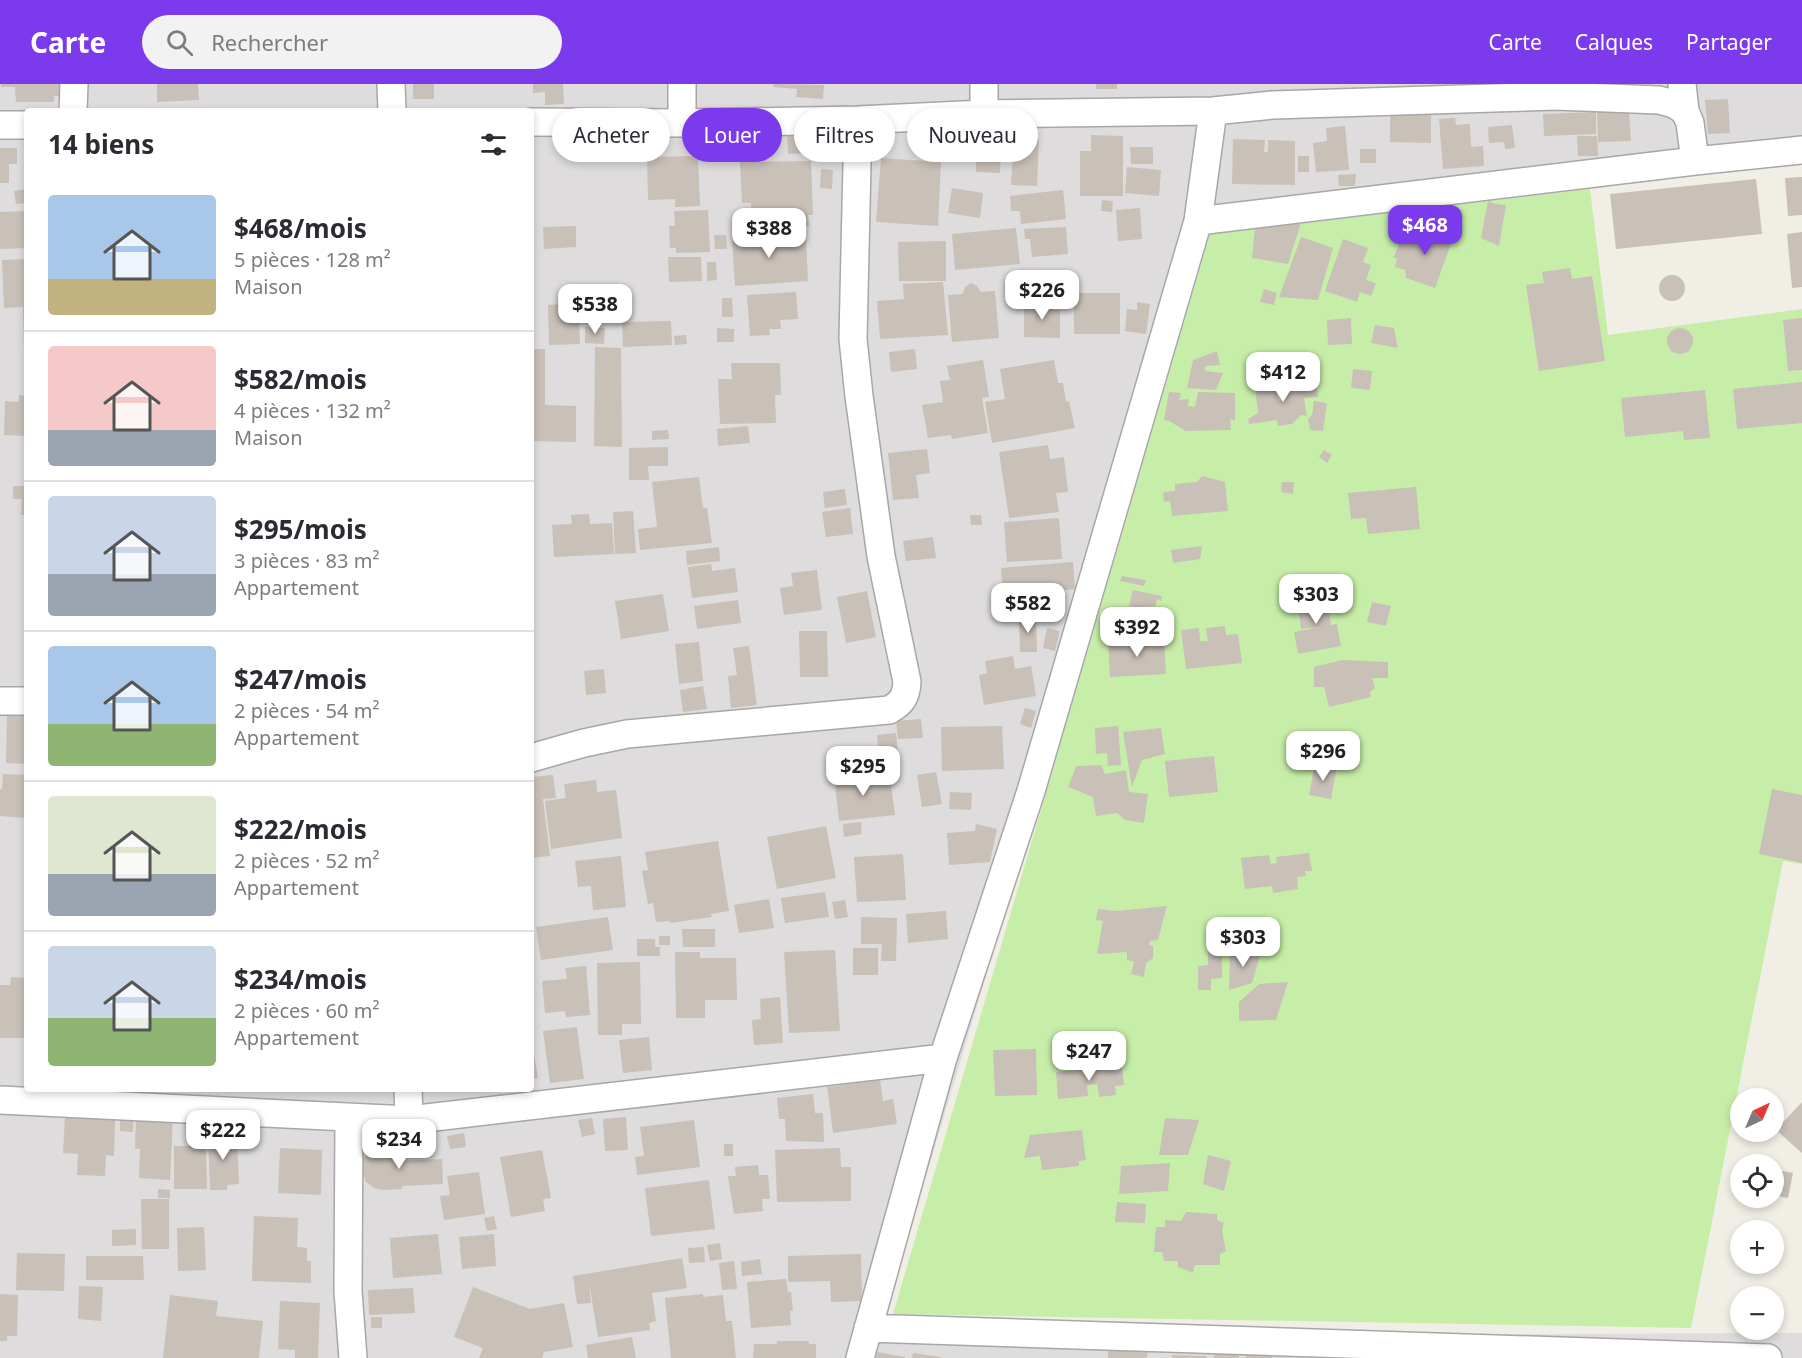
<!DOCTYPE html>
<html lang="fr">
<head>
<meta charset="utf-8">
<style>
	:root { --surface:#fff; --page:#f2f2f3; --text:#2b2b33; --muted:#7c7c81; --line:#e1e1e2; --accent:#7c3aed }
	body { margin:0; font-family:"Noto Sans",sans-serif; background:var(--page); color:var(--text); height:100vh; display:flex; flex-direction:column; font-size:22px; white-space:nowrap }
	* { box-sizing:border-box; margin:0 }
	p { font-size:20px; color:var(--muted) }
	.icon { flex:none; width:33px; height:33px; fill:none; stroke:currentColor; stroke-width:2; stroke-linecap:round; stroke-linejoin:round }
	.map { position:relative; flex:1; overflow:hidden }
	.side { position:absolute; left:24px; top:24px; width:510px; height:984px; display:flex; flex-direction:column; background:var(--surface); border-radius:6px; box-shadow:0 3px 9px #0003 }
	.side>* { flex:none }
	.guide { position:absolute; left:552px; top:24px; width:570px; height:54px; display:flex; gap:12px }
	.needle { width:39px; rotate:44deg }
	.fabs { position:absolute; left:1730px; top:1004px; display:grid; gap:12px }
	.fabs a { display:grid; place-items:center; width:54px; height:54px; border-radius:50%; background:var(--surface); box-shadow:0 3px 9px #0003; font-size:30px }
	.price { position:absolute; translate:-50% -51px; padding:0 14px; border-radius:12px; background:#fff; color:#222; font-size:20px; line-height:39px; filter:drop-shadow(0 2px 3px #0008) }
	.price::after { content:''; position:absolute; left:50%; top:36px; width:18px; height:14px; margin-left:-9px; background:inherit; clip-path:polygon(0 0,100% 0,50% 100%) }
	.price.on { background:var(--accent); color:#fff }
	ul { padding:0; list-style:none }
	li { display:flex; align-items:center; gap:18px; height:150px; padding:0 24px }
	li+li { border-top:2px solid var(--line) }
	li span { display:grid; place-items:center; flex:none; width:168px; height:120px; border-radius:6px; color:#555 }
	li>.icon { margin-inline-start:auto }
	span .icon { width:72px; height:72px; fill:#fffc; stroke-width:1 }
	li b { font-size:26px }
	h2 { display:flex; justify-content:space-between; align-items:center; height:72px; padding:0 24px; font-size:26px }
	.tag { padding:0 21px; border-radius:27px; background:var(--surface); box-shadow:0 3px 9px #0003; font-size:21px; line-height:54px }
	.tag.on { background:var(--accent); color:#fff }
	header { display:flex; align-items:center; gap:36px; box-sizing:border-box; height:84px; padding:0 30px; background:var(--accent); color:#fff }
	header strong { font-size:28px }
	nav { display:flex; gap:33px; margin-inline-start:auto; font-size:21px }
	.search { width:420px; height:54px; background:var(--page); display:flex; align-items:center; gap:15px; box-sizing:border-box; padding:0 21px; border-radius:33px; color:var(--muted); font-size:22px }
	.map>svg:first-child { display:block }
	.residential { fill:#dedcdc; fill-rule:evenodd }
	.grass { fill:#c7eea8 }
	.building { fill:#c9c0b8 }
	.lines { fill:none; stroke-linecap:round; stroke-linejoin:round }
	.minor-casing { stroke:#a7a7a7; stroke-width:30 }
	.minor { stroke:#fff; stroke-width:27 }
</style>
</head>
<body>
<header>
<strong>Carte</strong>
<div class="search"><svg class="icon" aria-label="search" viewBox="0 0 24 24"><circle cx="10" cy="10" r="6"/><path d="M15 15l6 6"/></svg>Rechercher</div>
<nav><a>Carte</a><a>Calques</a><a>Partager</a></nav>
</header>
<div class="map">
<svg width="1802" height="1274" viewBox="0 0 1802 1274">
	<rect width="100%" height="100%" fill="#f1eee5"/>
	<path class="residential" d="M0,0H1802V70L1217,120L878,1253L1802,1249V1274H0ZM27,27H531V1005H27Z"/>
	<path class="grass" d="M1590,105L1608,251L1802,225V780L1783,777L1691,1244L893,1230L1210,150Z"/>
	<path class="building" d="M1,0H60L61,12H54V18H16L15,3H1Z
		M157,0H198L199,16L157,18Z
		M413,0H434V15H413Z
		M533,0H563L564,20L545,21V8L533,9Z
		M774,0L824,1L823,15L796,13L797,5L773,3Z
		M1096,0H1117V5H1096Z
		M1728,15L1730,49L1708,50L1705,16Z
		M1629,26L1631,57L1598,58L1597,27Z
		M1390,27H1431V59L1390,58Z
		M1596,28V50L1544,52L1543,30Z
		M1455,34L1456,41L1470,40L1471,63L1483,62L1484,82L1443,85L1439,35Z
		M1512,41L1515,64L1505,65L1504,58L1489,59L1488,43Z
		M1345,42L1349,86L1316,88L1313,59L1327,57L1326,44Z
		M831,44L833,68L788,70L787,47Z
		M973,48L1002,49L1000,89L976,88V74H972Z
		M709,51L710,69H692L691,52Z
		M1091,51L1123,52V112H1080V67H1091Z
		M1577,52H1597L1598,72H1578Z
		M1014,53L1039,55L1037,102L1011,101Z
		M1233,55L1265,56L1264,68H1268V56L1295,57V101L1232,100Z
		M1130,63H1153V80H1131Z
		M0,64H17V80H9V99H0Z
		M1360,65H1376V79H1360Z
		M698,72L700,122L675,123V115L648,116L647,73Z
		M1298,72H1309V88H1298Z
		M881,74L941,78L938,142L876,138Z
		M811,77L813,131H808L809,142L751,144V119H742L740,78Z
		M1127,83L1161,86L1159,112L1125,109Z
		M821,85L833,86L832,105L820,104Z
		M1356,90L1355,102H1339L1338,91Z
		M1802,93V131L1788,132L1785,94Z
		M1756,95L1762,150L1616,165L1610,110Z
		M952,104L983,109L980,134L948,129Z
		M27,105V119L16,120L14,107Z
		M1063,106L1066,135L1021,140L1020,127H1011L1010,112Z
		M1102,116L1113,117L1112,128L1101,127Z
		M1488,117L1496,120L1506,121L1499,162L1481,154Z
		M1140,124L1142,155L1118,157L1116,126Z
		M708,126L710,168L676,169V164H670L669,142H675L674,127Z
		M27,127V164L0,165V128Z
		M1301,139L1288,180L1252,174L1255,144Z
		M576,142V163L544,165L543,143Z
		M1434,142L1455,149L1435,204L1406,194L1405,186L1395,183L1397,174H1393L1402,154L1418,161L1425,143Z
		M1066,143L1068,170L1032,173L1030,155H1025L1024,145Z
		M1016,144L1020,180L955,186L952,150Z
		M783,145L784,157L806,156L808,197L735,202L732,155L753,154L752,147Z
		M1802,148V203L1792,204L1787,150Z
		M714,151H726L727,165H715Z
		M1301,153L1333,164L1318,216L1279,213Z
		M1343,155L1368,164L1363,178L1371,181L1366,196L1376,199L1371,212L1360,208L1357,218L1325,207Z
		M946,157V197H899L898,158Z
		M668,173H701L702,197L669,198Z
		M27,175V267H24L23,223L4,224L2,176Z
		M707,178H716L717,196L707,197Z
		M1570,184L1572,195L1592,192L1605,277L1539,287L1526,201L1544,199L1542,188Z
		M1659 204a13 13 0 1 1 26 0a13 13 0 1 1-26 0Z
		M943,198L948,251L880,255L877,217L904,215L903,200Z
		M971,199L977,202L981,208L995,207L999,254L952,258L948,211L963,210L965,203Z
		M1264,205L1277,209L1274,221L1260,218Z
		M796,208L798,235L780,236L781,245H769L770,251L750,252L747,211Z
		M1074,209H1120V250H1074Z
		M722,214H732L733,233H722Z
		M1033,217H1053V226H1060V254L1024,253V225H1033Z
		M1137,218L1150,220L1146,250L1125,247L1127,225L1137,226Z
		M564,220V231H579L580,260L549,261L548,221Z
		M1351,234L1352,260L1328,261L1327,236Z
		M1802,234V286L1788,287L1783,236Z
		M671,237L672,261L623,263L622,238Z
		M1375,241L1394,244L1398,264L1371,259Z
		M585,243L605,244L604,260L585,259Z
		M1667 257a13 13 0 1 1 26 0a13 13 0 1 1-26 0Z
		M717,244L734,245V258H717Z
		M686,251L687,260L675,261L674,252Z
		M595,263L621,264L622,363L594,362Z
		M531,265H545V321L576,322V358L531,357Z
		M915,265L917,285L891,288L889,268Z
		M1217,267L1220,281L1205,282V287L1223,289L1216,306L1187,304L1193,276Z
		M983,276L989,313L982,314L988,349L952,355L951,351L928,354L922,321L943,318L940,297L950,296L947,282Z
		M1054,276L1058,299H1063L1066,318L1069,317L1075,344L992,359L985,318L1005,315L1000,285Z
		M731,279H780L781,311H775L776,339L720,340L718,295H732Z
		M1353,285L1372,287L1370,306L1351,304Z
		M1316,296L1318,313L1304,314L1307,332L1301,331L1292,340L1278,342L1277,336L1249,340L1248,335L1258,329L1255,304L1276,302L1278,317L1283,316L1282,303L1290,302L1293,305H1299L1298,298Z
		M1802,298V339L1737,345L1733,305Z
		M1705,306L1710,354L1684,356L1683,347L1625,353L1621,314Z
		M1169,308L1181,309L1179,316L1189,315L1188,322L1195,323L1198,308L1235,309V337L1230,335L1231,346L1186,347L1169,337L1164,336Z
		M19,311L27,312V352L4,351L5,317L19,318Z
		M1314,317L1327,319L1323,347L1310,346L1308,335L1312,331Z
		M748,342L750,359L718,362L717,345Z
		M668,346L669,355L652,356V347Z
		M1048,361L1050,375L1064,373L1068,408L1056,409L1059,428L1009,434L999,368Z
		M668,363V382H648L649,396H629V364Z
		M927,365L930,389L916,391L919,414L893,416L888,369Z
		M1324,366L1332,371L1327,379L1319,373Z
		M1202,392L1225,398L1228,427L1172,432L1170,417L1164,418L1163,408L1175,407V400L1197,398Z
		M699,393L703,424H707L712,459L640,466L638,445L657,443L652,398Z
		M1282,398H1294L1293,410L1281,408Z
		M13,402H27V431H21L22,415H13Z
		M1416,403L1420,445L1368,450L1366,434L1351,435L1348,409Z
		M845,405L847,421L825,424L823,408Z
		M850,424L853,450L826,453L822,428Z
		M633,427L636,469L615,470L613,428Z
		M589,430L590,440L612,439L614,470L554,473L552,441L572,440L571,431Z
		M970,431H981L982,441H971Z
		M1059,434L1062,475L1007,478L1004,438Z
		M933,453L936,474L906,477L903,457Z
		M1202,462L1200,475L1173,479L1171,466Z
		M719,463L720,477L687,481L686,467Z
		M1073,478L1075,505L1041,508L1042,519L1004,522L1001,484Z
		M711,480L712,487L735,484L738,508L692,514L688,483Z
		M817,486L822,526L784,531L780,504L793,502L791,489Z
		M1122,492L1146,496L1144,502L1120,497Z
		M1133,506L1162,512L1161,517L1157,515L1155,523L1151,522L1150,527L1129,522Z
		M867,507L876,553L846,559L837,513Z
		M1327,508L1331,541L1337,540L1341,562L1298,570L1294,548L1322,543L1301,545L1297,512Z
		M663,510L669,547L621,555L615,517Z
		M738,516L741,539L697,545L694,522Z
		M1372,518L1391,522L1386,542L1367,538Z
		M1036,532L1037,568H1020L1019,533Z
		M1225,542L1226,551L1238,550L1242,579L1186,585L1181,546L1199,544L1200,557H1208L1206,544Z
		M1047,544L1060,547L1055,567L1043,564Z
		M799,547H827L828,593H800Z
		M1164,555L1166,590L1110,593L1108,558Z
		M699,558L703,597L679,600L675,560Z
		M749,562L757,621L731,624L728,592L737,591L733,564Z
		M1013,572L1015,585L1031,582L1036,612L984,621L979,591L987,589L985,577Z
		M1342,576L1388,578V594H1372L1375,604L1370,608L1371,613L1329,623L1324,603H1314V583Z
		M604,585L606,609L586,611L584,587Z
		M703,602L707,625L683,628L680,606Z
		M1025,624L1036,627L1031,644L1020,640Z
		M7,632H27V680L6,679Z
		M921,635L923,654L898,655L896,637Z
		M1002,642L1004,685L942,687L941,643Z
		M1118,642L1121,681L1108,682L1107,669L1096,670L1095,644Z
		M1161,644L1165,670L1142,676L1132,703L1123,648Z
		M896,649L899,680L880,682L877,651Z
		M1214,672L1218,708L1169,713L1165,677Z
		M1101,681L1105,690L1126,686L1129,708L1148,710L1144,739L1125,736L1117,729L1096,732L1093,713L1068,703L1076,682Z
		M1337,682L1331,715L1309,711L1314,684Z
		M854,688V696L890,692L895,731L839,737L834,690Z
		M936,688L942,720L922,723L917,691Z
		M3,690L27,691V734L0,732V705H2Z
		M553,691L556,714L543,715L550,772L531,774V693Z
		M596,696L597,708L616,706L622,754L551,765L545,717L566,714L564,700Z
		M1772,705L1802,711V779L1759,770Z
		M950,708L972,709L971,726L949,725Z
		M861,738L862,750L844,753L843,740Z
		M976,740L997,745L990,778L949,781L947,749L975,747Z
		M826,742L836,794L777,805L767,753Z
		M718,757L729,827L711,830L712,833L670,839V837L656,838L653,819L648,820L642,787L648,786L645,768Z
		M1309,769L1312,787H1305L1306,792L1297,793L1298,805L1273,809L1272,802L1245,805L1241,774L1269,771L1271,780L1277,779L1276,773Z
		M903,770L906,816L857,818L854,773Z
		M621,772L626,823L593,826L591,802L578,803L575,777Z
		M825,808L829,833L785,839L781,814Z
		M769,815L774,844L739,849L734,821Z
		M845,816L848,833L835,835L832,818Z
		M1167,822L1158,856L1150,857L1149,861L1153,862V874L1146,879L1144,893L1131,890L1134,878L1127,876V868L1097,870L1103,837L1096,836L1098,825L1117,827Z
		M946,827L948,855L908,859L906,830Z
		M608,833L613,866L541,876L536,843Z
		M861,833L897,834L896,877H881L882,860H861Z
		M682,845H715V863H683Z
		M659,852H670V861H659Z
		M637,855H655V863H660V872H637Z
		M853,864H878V891H853Z
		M1208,864H1222V894L1211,895V906H1198V882L1208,881Z
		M835,866L840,947L789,949L784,868Z
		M1230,867L1261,868L1252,899L1229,906Z
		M675,868H700V874H736L737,916H705V934H676Z
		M640,878L641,940H622V951H598L597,879Z
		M586,882L590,931L566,933L565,927L545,929L542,897L567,895L565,884Z
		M11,893L27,894V954H0V901H10Z
		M1288,898L1276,936L1239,937V918L1259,900Z
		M780,913L783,959L754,961L752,936L761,935L760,915Z
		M577,943L584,995L550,999L543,947Z
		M531,953L538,994L531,995Z
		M649,953L652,986L623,989L619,956Z
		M1036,965L1037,1011L995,1012L993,966Z
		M1122,982L1124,1001L1115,1002L1116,1011L1099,1013L1097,1000L1087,1001L1088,1012L1058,1015L1056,988Z
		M880,996L883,1017L893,1015L897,1040L833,1049L827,1003Z
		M813,1010L815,1029H823L824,1058L786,1057L785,1035H779L777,1014Z
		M1802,1018V1069L1776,1046Z
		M120,1032L133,1033V1048L120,1047Z
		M136,1032L173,1034L170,1096L139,1094L140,1065H135Z
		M65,1033L115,1036L114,1072L106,1071L105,1092L77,1091L78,1070L63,1069Z
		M626,1033L628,1066L605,1067L603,1035Z
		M592,1034L595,1050L582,1053L578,1036Z
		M1165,1034L1199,1036L1188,1071H1159Z
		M694,1036L700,1083L637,1091L635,1073L644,1072L640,1043Z
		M1082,1046L1086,1076L1079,1077V1082L1042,1086L1040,1072L1024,1074L1030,1051Z
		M464,1049L466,1063L450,1065L447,1052Z
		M208,1051H237L239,1100L227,1101V1106H210Z
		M724,1060H733V1072H724Z
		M399,1061L400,1077L442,1075L443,1100L402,1102V1105L383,1106L374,1104L366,1098L362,1088V1079L366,1070L380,1062Z
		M174,1062H206L207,1105H174Z
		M280,1064L322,1066L321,1111L278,1109Z
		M840,1064L841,1083H851V1117L777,1118L775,1066Z
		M542,1066L551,1114L543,1115L545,1127L511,1133L500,1073Z
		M1208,1071L1231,1077L1224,1107L1203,1100Z
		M1170,1079L1168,1107L1119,1110L1121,1082Z
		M758,1081L759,1091H768L770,1115H762L763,1127L734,1130L728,1092H736L735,1083Z
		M1773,1085L1793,1089L1788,1114L1773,1111Z
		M479,1088L485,1130L444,1136L440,1112L450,1111L447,1092Z
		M709,1096L715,1145L651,1152L645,1104Z
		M158,1105L170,1106V1114H158Z
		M141,1115H169V1165H142Z
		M1117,1118L1146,1120L1145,1139L1115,1138Z
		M1186,1128L1217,1130V1136L1224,1139L1222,1147L1226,1167L1220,1170V1181H1195L1193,1189L1178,1183V1177H1164L1162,1168H1154L1156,1143H1165V1136L1181,1137Z
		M254,1132L298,1134L297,1163L307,1164V1177H311V1199L252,1197Z
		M494,1132L497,1145L487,1147L484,1134Z
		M204,1143L206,1186L178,1187L177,1144Z
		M136,1145V1161L112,1162V1146Z
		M438,1150L442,1190L393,1194L390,1154Z
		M494,1150L496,1182L462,1185L459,1153Z
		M720,1159L722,1175L710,1177L707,1161Z
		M704,1163L705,1178L689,1179L688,1164Z
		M17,1169L65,1170L64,1207L16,1206Z
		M861,1170L862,1217L831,1218L830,1197L788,1198V1172Z
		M86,1172H143L144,1196H86Z
		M682,1174L687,1204L652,1209L656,1237L649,1239L650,1246L598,1253L589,1198L591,1219L577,1220L573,1192Z
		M760,1175L762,1190L742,1192L741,1178Z
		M734,1177L737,1205L722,1206L719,1179Z
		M786,1195L788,1208H791L793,1227H790L791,1241L751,1244L747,1198Z
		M79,1202L103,1203L101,1237L78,1235Z
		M473,1203L530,1225L564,1219L573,1263L544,1268L542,1274H479L483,1264L454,1253Z
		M413,1204L415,1229L369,1231L368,1206Z
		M0,1210L18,1211L17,1252H7V1257H0Z
		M703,1210V1213L723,1211L726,1237H732L736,1274H671L665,1214Z
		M170,1211L218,1217L216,1232L263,1237L259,1274H163Z
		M280,1217L320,1219L318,1274H295V1266L278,1265Z
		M371,1233H382V1244H371Z
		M632,1253L636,1274H588L586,1261Z
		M777,1257H809V1260H816V1274H753L754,1260H777Z
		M1108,1263L1148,1266L1147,1274H1108Z
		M877,1268L905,1273V1274H876Z
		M1215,1268H1239V1274H1214Z
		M913,1269L941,1273V1274H912Z
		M1246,1270L1272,1271V1274H1246Z
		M1172,1271L1207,1272L1206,1274H1172Z"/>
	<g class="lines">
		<g class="minor-casing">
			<path id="minor" d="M391,0L392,27
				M682,0V39
				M984,0V30
				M1682,0L1685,27L1690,39L1695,77L1802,66
				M73,27L74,0
				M531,38L682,39L858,36L984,30L1213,27L1273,21L1556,12L1659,16L1674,20L1685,27
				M0,41H27
				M1198,137L1695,77
				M0,617H27
				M531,674L584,659L627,650L889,626C902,619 906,613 907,598L881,472L859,312L853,255L858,36
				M408,1005L409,1036
				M0,1016L409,1036L943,974
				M349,1034L348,1207L353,1274
				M868,1244L1768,1274
				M860,1274L943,974L1031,707L1198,137L1213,27"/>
		</g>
		<use href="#minor" class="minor"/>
	</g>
</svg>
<div class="fabs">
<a><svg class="needle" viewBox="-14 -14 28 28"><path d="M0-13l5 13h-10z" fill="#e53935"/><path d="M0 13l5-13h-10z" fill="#7c7c81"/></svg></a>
<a><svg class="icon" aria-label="locate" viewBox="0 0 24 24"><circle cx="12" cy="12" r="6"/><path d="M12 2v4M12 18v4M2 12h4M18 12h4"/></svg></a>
<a>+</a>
<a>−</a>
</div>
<b class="price on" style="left:1425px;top:172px">$468</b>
<b class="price" style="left:769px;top:175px">$388</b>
<b class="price" style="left:1042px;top:237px">$226</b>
<b class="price" style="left:595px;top:251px">$538</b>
<b class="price" style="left:1283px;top:319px">$412</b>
<b class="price" style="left:1316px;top:541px">$303</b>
<b class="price" style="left:1028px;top:550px">$582</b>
<b class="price" style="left:1137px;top:574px">$392</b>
<b class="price" style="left:1323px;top:698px">$296</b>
<b class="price" style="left:863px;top:713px">$295</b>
<b class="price" style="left:1243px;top:884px">$303</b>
<b class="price" style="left:1089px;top:998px">$247</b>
<b class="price" style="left:223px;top:1077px">$222</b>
<b class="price" style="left:399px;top:1086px">$234</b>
<div class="guide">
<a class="tag">Acheter</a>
<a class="tag on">Louer</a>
<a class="tag">Filtres</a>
<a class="tag">Nouveau</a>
</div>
<section class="side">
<h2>14 biens<svg class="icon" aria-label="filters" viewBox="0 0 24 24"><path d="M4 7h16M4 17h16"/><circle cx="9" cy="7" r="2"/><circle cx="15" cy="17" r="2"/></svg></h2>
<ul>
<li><span style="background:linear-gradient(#a9c7e8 70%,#c2b280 0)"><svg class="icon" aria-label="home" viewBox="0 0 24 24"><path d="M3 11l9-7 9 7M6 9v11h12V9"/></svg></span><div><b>$468/mois</b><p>5 pièces · 128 m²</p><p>Maison</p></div></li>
<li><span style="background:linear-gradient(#f6c9c9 70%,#9aa5b1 0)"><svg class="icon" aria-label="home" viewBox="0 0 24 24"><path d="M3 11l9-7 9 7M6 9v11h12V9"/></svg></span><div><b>$582/mois</b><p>4 pièces · 132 m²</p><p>Maison</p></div></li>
<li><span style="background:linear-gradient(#c9d6e8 65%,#9aa5b1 0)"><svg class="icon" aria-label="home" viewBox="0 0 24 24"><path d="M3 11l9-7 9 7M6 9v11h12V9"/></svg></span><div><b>$295/mois</b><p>3 pièces · 83 m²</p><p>Appartement</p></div></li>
<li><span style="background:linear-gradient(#a9c7e8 65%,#8fb573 0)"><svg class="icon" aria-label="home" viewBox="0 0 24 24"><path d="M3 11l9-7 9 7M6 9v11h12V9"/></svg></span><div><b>$247/mois</b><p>2 pièces · 54 m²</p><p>Appartement</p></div></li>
<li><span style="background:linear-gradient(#dfe7d0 65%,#9aa5b1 0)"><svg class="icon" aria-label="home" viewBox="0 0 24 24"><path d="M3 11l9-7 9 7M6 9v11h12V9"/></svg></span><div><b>$222/mois</b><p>2 pièces · 52 m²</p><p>Appartement</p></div></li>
<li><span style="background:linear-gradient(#c9d6e8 60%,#8fb573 0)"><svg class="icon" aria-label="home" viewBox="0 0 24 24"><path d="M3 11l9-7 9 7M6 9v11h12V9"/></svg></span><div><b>$234/mois</b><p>2 pièces · 60 m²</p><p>Appartement</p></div></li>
</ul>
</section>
</div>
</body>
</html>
